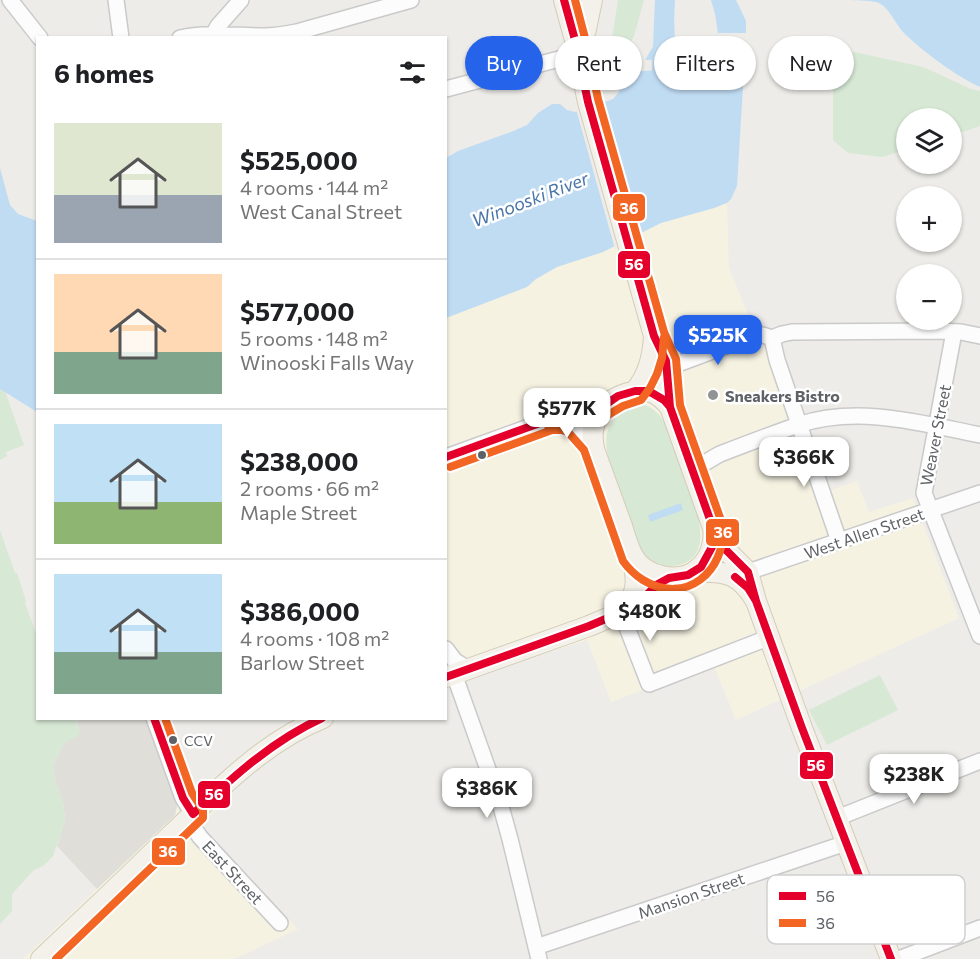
<!DOCTYPE html>
<html lang="en">
<head>
<meta charset="utf-8">
<style>
	:root { --surface:#fff; --page:#f2f2f2; --text:#202124; --muted:#757577; --line:#e0e0e0; --accent:#2563eb }
	body { margin:0; font-family:Commissioner,sans-serif; background:var(--page); color:var(--text); height:100vh; display:flex; flex-direction:column; font-size:22px; white-space:nowrap }
	* { box-sizing:border-box; margin:0 }
	p { font-size:20px; color:var(--muted) }
	.icon { flex:none; width:33px; height:33px; fill:none; stroke:currentColor; stroke-width:2; stroke-linecap:round; stroke-linejoin:round }
	.map { position:relative; flex:1; overflow:hidden }
	.panel { position:absolute; left:36px; top:36px; width:411px; height:684px; display:flex; flex-direction:column; background:var(--surface); border-radius:0px; box-shadow:0 2px 4px #0004 }
	.panel>* { flex:none }
	.hud { position:absolute; left:465px; top:36px; width:424px; height:54px; display:flex; gap:12px }
	.fabs { position:absolute; left:896px; top:108px; display:grid; gap:12px }
	.fabs a { display:grid; place-items:center; width:66px; height:66px; border-radius:50%; background:var(--surface); box-shadow:0 2px 4px #0004; font-size:30px }
	.price { position:absolute; translate:-50% -51px; padding:0 14px; border-radius:12px; background:#fff; color:#222; font-size:20px; line-height:39px; filter:drop-shadow(0 2px 3px #0008) }
	.price::after { content:''; position:absolute; left:50%; top:36px; width:18px; height:14px; margin-left:-9px; background:inherit; clip-path:polygon(0 0,100% 0,50% 100%) }
	.price.selected { background:var(--accent); color:#fff }
	ul { padding:0; list-style:none }
	li { display:flex; align-items:center; gap:18px; height:150px; padding:0 18px }
	li+li { border-top:2px solid var(--line) }
	li span { display:grid; place-items:center; flex:none; width:168px; height:120px; border-radius:0px; color:#555 }
	li>.icon { margin-inline-start:auto }
	span .icon { width:72px; height:72px; fill:#fffc; stroke-width:1 }
	li b { font-size:26px }
	h2 { display:flex; justify-content:space-between; align-items:center; height:72px; padding:0 18px; font-size:26px }
	.chip { padding:0 21px; border-radius:27px; background:var(--surface); box-shadow:0 2px 4px #0004; font-size:21px; line-height:54px }
	.chip.selected { background:var(--accent); color:#fff }
	.map>svg:first-child { display:block }
	.commercial { fill:#f5f2e2 }
	.education { fill:#e0ded8 }
	.green { fill:#d7e8d5 }
	.water { fill:#c0dcf3 }
	.pier { fill:#edece8 }
	.lines { fill:none; stroke-linecap:round; stroke-linejoin:round }
	.river { stroke:#c0dcf3; stroke-width:20 }
	.minor-casing { stroke:#cacaca; stroke-width:18 }
	.major-casing { stroke:#d3ccb8; stroke-width:22 }
	.minor { stroke:#fcfcfc; stroke-width:15 }
	.major { stroke:#f3f1e9; stroke-width:20 }
	.bus-1-casing { stroke:#fff; stroke-width:12 }
	.bus-2-casing { stroke:#fff; stroke-width:12 }
	.bus-1 { stroke:#e4002b; stroke-width:8 }
	.bus-2 { stroke:#f26522; stroke-width:8 }
	.poi-dot { fill:#909293; stroke:#fff; stroke-width:2 }
	.bus-dot { fill:#5e6165; stroke:#fff; stroke-width:2 }
	.labels { text-anchor:middle; dominant-baseline:central; stroke-width:5; stroke-linejoin:round; paint-order:stroke }
	.bus-label { font-size:14px; fill:#5e6165; stroke:#fff; text-anchor:start }
	.poi-label { font-size:16px; font-weight:bold; fill:#5e6165; stroke:#fff; text-anchor:start }
	.street-label { font-size:16px; fill:#5e6165; stroke:#fff }
	.water-label { font-size:18px; font-style:italic; fill:#4a75a9; stroke:#fff }
	.key { fill:#fff; stroke:#cfd0d1; stroke-width:1.5 }
	.key-label { font-size:16px; fill:#5e6165 }
	.line-badge { stroke:#fff; stroke-width:2 }
	.badge-label { font-size:16px; text-anchor:middle; font-weight:bold; fill:#fff }
</style>
</head>
<body>
<div class="map">
<svg width="980" height="959" viewBox="0 0 980 959">
	<rect width="100%" height="100%" fill="#edece8"/>
	<path class="commercial" d="M727,203L729,268L755,331L776,345L829,491L857,481L869,512L913,498L959,618L736,720L713,664L611,702L587,640L446,686V318L527,287L536,279L557,267L603,252L661,223L714,208Z
		M169,784L198,787L220,806L205,822V831L298,929L234,959H23L175,815L177,806Z"/>
	<path class="education" d="M83,718L146,719L177,806L175,815L97,889L57,846L65,820L63,802L55,781L53,765L64,743L80,732L76,721Z"/>
	<path class="green" d="M618,0H644L634,36L621,61L612,62L610,52Z
		M831,47L923,67L971,89L980,91V126L951,136V118H906V150L882,157L848,153L833,140V91L806,62L815,50Z
		M0,377L24,445L6,452L7,456L0,460Z
		M642,404C653,407 660,415 666,424C674,437 677,454 682,468C691,494 723,561 673,566C659,567 649,561 640,551C634,534 628,516 621,498C612,472 591,428 625,410C631,407 636,405 642,404Z
		M0,530L15,573H17L26,601L25,603L37,636L38,718L75,719L80,732L78,736L64,743L53,765L55,781L63,802L65,821L53,856L43,866L34,870L12,894V911L0,924Z
		M880,675L898,710L827,745L809,710Z"/>
	<path class="water" d="M658,0H673L675,41L684,59L645,60L657,40Z
		M711,0H736L746,21V33H718L715,14Z
		M851,0H980V87C956,76 922,51 903,32C895,23 890,9 879,3C872,0 859,1 851,0Z
		M693,67L694,77L699,76L700,69L744,70L737,186L731,199L727,203L714,208L661,223L603,252L557,267L536,279L527,287L446,318V158L458,151L511,132L527,125L538,113L552,104H560L567,110L575,112L613,99L619,92L621,72L685,69Z
		M0,168L10,205L18,214L37,221V412L0,389Z
		M681,503L683,510L650,522L648,515Z"/>
	<path class="pier" d="M604,99L643,235L615,249L576,109Z"/>
	<g class="lines">
		<path class="river" d="M657,97L662,70L665,0"/>
		<g class="minor-casing">
			<path id="minor" d="M10,0L40,38
				M116,0L121,38
				M213,35L218,26L241,0
				M180,38C208,32 236,36 264,36C275,36 286,34 297,32L411,0
				M446,89L578,54
				M954,332L924,493L980,636
				M772,338L777,360L839,541
				M667,368L750,337L763,335L772,338L782,334L792,332L938,331L961,332L980,336
				M548,420C575,420 576,424 593,445
				M446,457L548,420C571,405 578,405 605,405
				M692,469C704,465 710,459 720,454C746,444 772,434 798,425C858,405 921,423 980,435
				M748,572L980,493
				M621,612L649,684L770,637
				M446,649L455,661L468,669
				M454,674L500,803L510,839L539,959
				M154,718L183,798L193,814
				M837,818L980,761
				M188,819L200,837L280,923
				M536,947L846,843
				M899,959L980,928"/>
		</g>
		<g class="major-casing">
			<path id="major" d="M564,0L575,40L588,102L654,336L666,361L668,378L670,407L713,528L726,550L748,572L756,601
				M579,52L586,29L592,0
				M635,391C648,376 653,355 654,336
				M670,407C665,401 659,395 651,392C644,390 635,391 628,393C600,401 587,425 595,452C604,477 613,501 622,526C625,536 628,547 633,556C645,577 679,585 698,569C710,559 715,543 713,528
				M695,572C726,571 739,573 756,601L802,728L891,959
				M623,610C640,592 636,578 633,557
				M446,677L589,626L634,607L652,589L669,578
				M41,959C85,918 128,877 171,835C216,792 263,742 323,718"/>
		</g>
		<use href="#minor" class="minor"/>
		<use href="#major" class="major"/>
		<g class="bus-1-casing">
			<path id="bus-1" d="M564,0L575,40L588,102L654,336L666,361L670,407L713,528L726,550L748,572L756,601
				M446,457L548,420L569,408L581,405H605L618,396L635,391H645L652,393L664,400L670,407
				M735,577L748,588L756,601L802,728L891,959
				M446,677L589,626L634,607L658,584L669,578L688,575L701,567L712,547L713,528
				M154,718L183,798L193,814C233,777 272,741 322,718"/>
		</g>
		<g class="bus-2-casing">
			<path id="bus-2" d="M548,430H562L568,432L584,450L623,561C628,568 635,575 643,580C686,606 726,571 723,526L680,405L676,359L664,332L598,99L585,38L575,0
				M450,467L552,430L573,418L582,416L608,415L623,406L641,400L650,388L657,374L662,358L664,337
				M56,959L203,818V810L192,793L165,718"/>
		</g>
		<use href="#bus-1" class="bus-1"/>
		<use href="#bus-2" class="bus-2"/>
	</g>
	<circle class="poi-dot" cx="713" cy="395" r="6"/>
	<g class="bus-dot">
		<circle cx="482" cy="455" r="5"/>
		<circle cx="173" cy="740" r="5"/>
	</g>
	<g class="labels">
		<g class="bus-label">
			<text x="184" y="740">CCV</text>
		</g>
		<g class="poi-label">
			<text x="725" y="395">Sneakers Bistro</text>
		</g>
		<g class="street-label">
			<text transform="translate(935 435) rotate(-79)">Weaver Street</text>
			<text transform="translate(864 533) rotate(-19)">West Allen Street</text>
			<text transform="translate(233 872) rotate(47)">East Street</text>
			<text transform="translate(691 895) rotate(-19)">Mansion Street</text>
		</g>
		<g class="water-label">
			<text transform="translate(530 199) rotate(-21)">Winooski River</text>
		</g>
	</g>
	<rect x="767" y="875" width="198" height="69" rx="9" class="key"/>
	<rect x="779" y="892" width="27" height="8" fill="#e4002b"/>
	<rect x="779" y="919" width="27" height="8" fill="#f26522"/>
	<g class="key-label">
		<text x="816" y="902">56</text>
		<text x="816" y="929">36</text>
	</g>
	<g class="line-badge">
		<rect x="612" y="193" width="34" height="29" rx="6" fill="#f26522"/>
		<rect x="617" y="250" width="34" height="29" rx="6" fill="#e4002b"/>
		<rect x="705" y="518" width="35" height="29" rx="6" fill="#f26522"/>
		<rect x="799" y="751" width="35" height="29" rx="6" fill="#e4002b"/>
		<rect x="197" y="780" width="34" height="29" rx="6" fill="#e4002b"/>
		<rect x="151" y="837" width="35" height="29" rx="6" fill="#f26522"/>
	</g>
	<g class="badge-label">
		<text x="629" y="214">36</text>
		<text x="634" y="270">56</text>
		<text x="723" y="538">36</text>
		<text x="816" y="771">56</text>
		<text x="214" y="800">56</text>
		<text x="168" y="857">36</text>
	</g>
</svg>
<div class="fabs">
<a><svg class="icon" aria-label="layers" viewBox="0 0 24 24"><path d="M12 4l9 5-9 5-9-5zM3 14l9 5 9-5"/></svg></a>
<a>+</a>
<a>−</a>
</div>
<b class="price selected" style="left:718px;top:366px">$525K</b>
<b class="price" style="left:567px;top:439px">$577K</b>
<b class="price" style="left:804px;top:488px">$366K</b>
<b class="price" style="left:650px;top:642px">$480K</b>
<b class="price" style="left:914px;top:805px">$238K</b>
<b class="price" style="left:487px;top:819px">$386K</b>
<div class="hud">
<a class="chip selected">Buy</a>
<a class="chip">Rent</a>
<a class="chip">Filters</a>
<a class="chip">New</a>
</div>
<section class="panel">
<h2>6 homes<svg class="icon" aria-label="filters" viewBox="0 0 24 24"><path d="M4 7h16M4 17h16"/><circle cx="9" cy="7" r="2"/><circle cx="15" cy="17" r="2"/></svg></h2>
<ul>
<li><span style="background:linear-gradient(#dfe7d0 60%,#9aa5b1 0)"><svg class="icon" aria-label="home" viewBox="0 0 24 24"><path d="M3 11l9-7 9 7M6 9v11h12V9"/></svg></span><div><b>$525,000</b><p>4 rooms · 144 m²</p><p>West Canal Street</p></div></li>
<li><span style="background:linear-gradient(#ffd9b3 65%,#7fa58c 0)"><svg class="icon" aria-label="home" viewBox="0 0 24 24"><path d="M3 11l9-7 9 7M6 9v11h12V9"/></svg></span><div><b>$577,000</b><p>5 rooms · 148 m²</p><p>Winooski Falls Way</p></div></li>
<li><span style="background:linear-gradient(#bfe0f5 65%,#8fb573 0)"><svg class="icon" aria-label="home" viewBox="0 0 24 24"><path d="M3 11l9-7 9 7M6 9v11h12V9"/></svg></span><div><b>$238,000</b><p>2 rooms · 66 m²</p><p>Maple Street</p></div></li>
<li><span style="background:linear-gradient(#bfe0f5 65%,#7fa58c 0)"><svg class="icon" aria-label="home" viewBox="0 0 24 24"><path d="M3 11l9-7 9 7M6 9v11h12V9"/></svg></span><div><b>$386,000</b><p>4 rooms · 108 m²</p><p>Barlow Street</p></div></li>
</ul>
</section>
</div>
</body>
</html>
